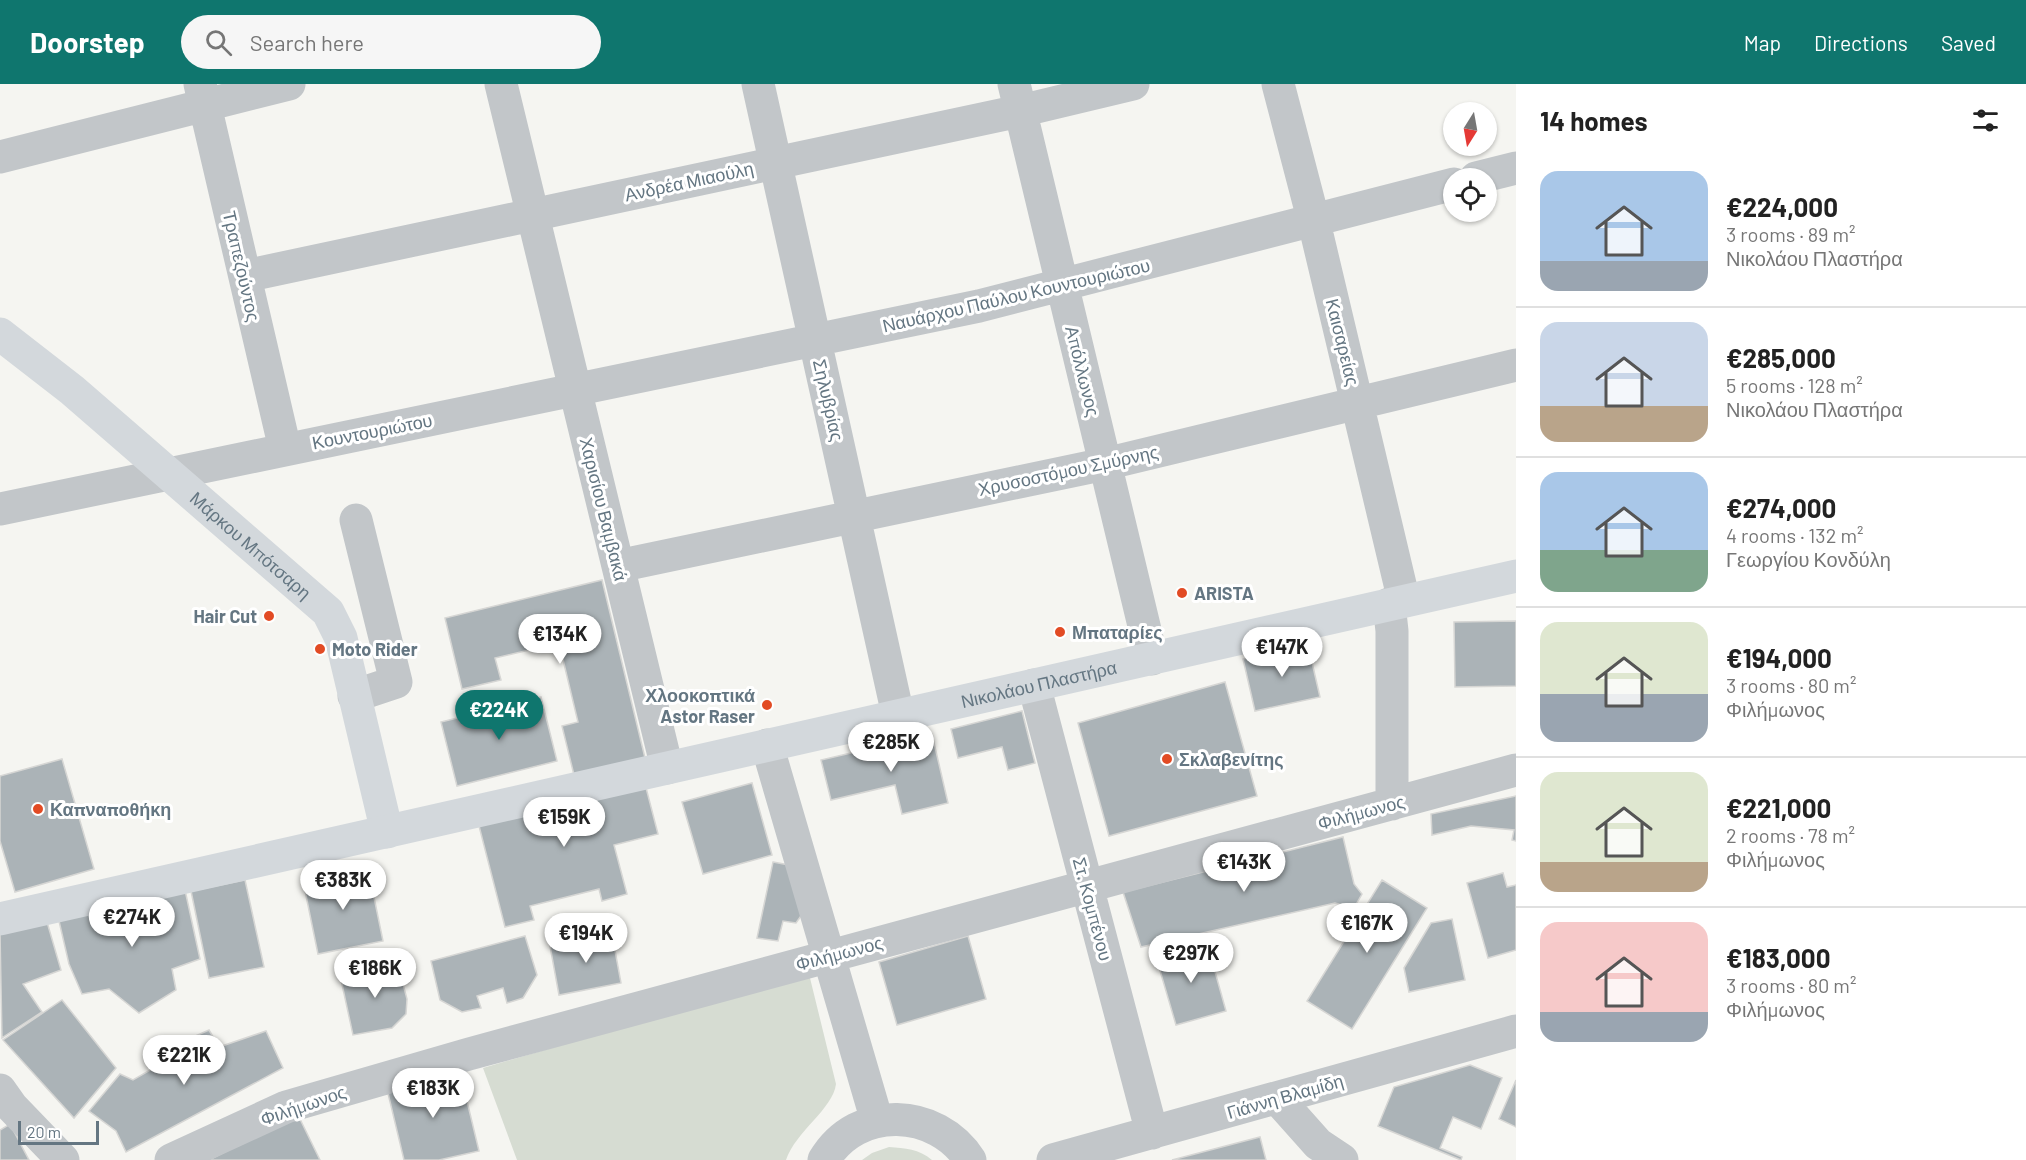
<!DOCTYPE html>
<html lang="en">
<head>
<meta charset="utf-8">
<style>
	:root { --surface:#fff; --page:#f6f6f6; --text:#222; --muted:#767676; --line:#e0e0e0; --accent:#0f766e }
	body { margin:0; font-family:Barlow,sans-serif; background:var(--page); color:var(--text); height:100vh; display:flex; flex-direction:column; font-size:22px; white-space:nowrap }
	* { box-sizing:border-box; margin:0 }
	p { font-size:20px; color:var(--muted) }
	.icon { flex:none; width:33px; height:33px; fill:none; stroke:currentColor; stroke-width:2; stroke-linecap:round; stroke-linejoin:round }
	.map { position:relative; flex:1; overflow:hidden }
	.sheet { display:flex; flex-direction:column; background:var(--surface); width:510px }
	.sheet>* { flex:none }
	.needle { width:39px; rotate:191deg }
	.fabs { position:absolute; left:1443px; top:18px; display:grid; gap:12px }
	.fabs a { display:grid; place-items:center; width:54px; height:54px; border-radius:50%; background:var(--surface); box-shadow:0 2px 4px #0004; font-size:30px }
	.scale { position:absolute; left:18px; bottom:15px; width:81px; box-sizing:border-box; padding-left:6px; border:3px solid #647682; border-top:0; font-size:16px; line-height:21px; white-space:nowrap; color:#647682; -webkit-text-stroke:4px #fff; paint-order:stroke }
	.price { position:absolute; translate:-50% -51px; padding:0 14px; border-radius:21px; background:#fff; color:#222; font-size:20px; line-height:39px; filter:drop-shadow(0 2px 3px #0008) }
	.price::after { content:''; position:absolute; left:50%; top:36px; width:18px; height:14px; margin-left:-9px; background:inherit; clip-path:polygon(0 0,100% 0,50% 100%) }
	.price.active { background:var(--accent); color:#fff }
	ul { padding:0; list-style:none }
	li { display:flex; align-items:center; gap:18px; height:150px; padding:0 24px }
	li+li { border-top:2px solid var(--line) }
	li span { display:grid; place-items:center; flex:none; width:168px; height:120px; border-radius:18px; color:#555 }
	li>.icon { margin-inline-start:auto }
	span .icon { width:72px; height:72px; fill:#fffc; stroke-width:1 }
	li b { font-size:26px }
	h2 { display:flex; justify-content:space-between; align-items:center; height:72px; padding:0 24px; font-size:26px }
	header { display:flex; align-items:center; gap:36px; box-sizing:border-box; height:84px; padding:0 30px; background:var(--accent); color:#fff }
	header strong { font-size:28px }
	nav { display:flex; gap:33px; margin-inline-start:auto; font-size:21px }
	.search { width:420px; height:54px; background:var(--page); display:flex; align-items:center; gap:15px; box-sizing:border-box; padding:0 21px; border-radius:33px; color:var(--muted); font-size:22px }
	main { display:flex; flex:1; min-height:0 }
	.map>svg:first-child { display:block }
	.green { fill:#d6dcd2 }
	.building { fill:#abb3b7; stroke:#d6d6d4; stroke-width:1.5 }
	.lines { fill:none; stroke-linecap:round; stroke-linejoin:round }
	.minor { stroke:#c2c6c9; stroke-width:33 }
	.major { stroke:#d3d8dc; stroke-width:33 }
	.poi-dot { fill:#e24b24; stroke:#fff; stroke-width:2 }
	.labels { text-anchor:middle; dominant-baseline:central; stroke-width:6; stroke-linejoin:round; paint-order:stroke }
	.street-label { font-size:18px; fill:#647682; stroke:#fff }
	.poi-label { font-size:18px; font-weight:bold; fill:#647682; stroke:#fff; text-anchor:start }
</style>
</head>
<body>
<header>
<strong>Doorstep</strong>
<div class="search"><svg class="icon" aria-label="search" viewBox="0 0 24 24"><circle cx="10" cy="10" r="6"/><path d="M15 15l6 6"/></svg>Search here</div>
<nav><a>Map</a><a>Directions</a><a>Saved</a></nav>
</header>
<main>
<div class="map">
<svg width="1516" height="1076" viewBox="0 0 1516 1076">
	<rect width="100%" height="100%" fill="#f5f5f1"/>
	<path class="green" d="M800,891L810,894L836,1000C833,1025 796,1047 786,1076H517L483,984Z
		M889,1063C905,1064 919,1065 932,1076H862L872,1069Z"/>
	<path class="building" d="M602,496L645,674L574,691L562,642L578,638L559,559L495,574L501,596L462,605L445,534Z
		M1516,537V602L1455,603L1454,538Z
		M1308,561L1320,613L1255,627L1243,575Z
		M1225,598L1257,712L1109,752L1078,639Z
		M541,613L557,677L457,702L441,638Z
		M1022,627L1035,679L1008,686L1002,663L958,674L951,645Z
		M932,650L948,719L902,730L895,701L831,716L821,676Z
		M62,675L94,785L15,808L0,757V692Z
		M644,696L658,750L614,761L627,810L602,817L599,805L530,822L534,836L505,843L478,738Z
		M752,699L772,771L703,790L682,718Z
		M1516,712V757L1512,756L1514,746L1471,742L1432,751L1431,730Z
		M1343,753L1354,800L1362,810L1354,824L1335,819L1141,863L1123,808Z
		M773,778L789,781L803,829L796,839L783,837L778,857L757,854Z
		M368,784L383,857L318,870L303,797Z
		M1503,789L1507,803L1516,801V866L1488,874L1467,799Z
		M245,796L264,883L209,894L191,807Z
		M1382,796L1427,824L1352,945L1307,917Z
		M185,806L200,875L172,885L176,906L139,929L109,905L82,910L69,880L59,837Z
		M1452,835L1465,896L1409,908L1404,884L1431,839Z
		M47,838L61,886L23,900L42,928L2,954L0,849Z
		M612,850L621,899L559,911L550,862Z
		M525,852L537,891L523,914L507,919L503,904L477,912L481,924L462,928L440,916L431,877Z
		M968,852L986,915L897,941L879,878Z
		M1207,859L1226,927L1176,941L1156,873Z
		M398,881L407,915L406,930L392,944L353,951L340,891Z
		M62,916L116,984L74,1034L3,956Z
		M209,946L219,963L266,947L283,984L126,1068L116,1047L89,1027L120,990L133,996L173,973L168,964Z
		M1470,981L1502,994L1481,1045L1453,1033L1440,1064L1462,1073L1461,1076L1378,1042L1394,1003Z
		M460,988L479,1067L439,1076H404L387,1005Z
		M1516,996V1043L1499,1035Z
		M298,1031L320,1076H209Z
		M10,1040L29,1076H0V1046Z
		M1260,1053L1266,1076H1172Z"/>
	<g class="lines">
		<path class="minor" d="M200,0L285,365
			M501,0L667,684
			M758,0L898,631
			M1014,0L1152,575
			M1278,0L1314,138L1404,517
			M0,73L289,0
			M1476,94L1516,84
			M245,192L1020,27L1133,0
			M0,425L979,222L1454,100
			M618,482L1105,380L1516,281
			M1389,520L1392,547V720
			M1034,601L1152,1049
			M354,612L396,598L356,436
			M767,661L877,1037
			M0,1006L12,1023L63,1076
			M1277,1014L1318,1060L1342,1076
			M171,1076L286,1023L469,970L1516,686
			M824,1076C857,1020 937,1024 970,1076
			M1053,1076L1516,947"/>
		<g class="major">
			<path id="s1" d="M0,250L72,306L328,528L341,554L387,748"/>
			<path id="s2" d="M0,835L1516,492"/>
		</g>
	</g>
	<g class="poi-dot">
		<circle cx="1182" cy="509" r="6"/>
		<circle cx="269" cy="532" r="6"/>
		<circle cx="1060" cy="548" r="6"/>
		<circle cx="320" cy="565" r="6"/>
		<circle cx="767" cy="621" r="6"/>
		<circle cx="1167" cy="675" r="6"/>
		<circle cx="38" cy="725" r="6"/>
	</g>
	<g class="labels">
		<g class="street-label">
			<text transform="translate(689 97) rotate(-12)">Ανδρέα Μιαούλη</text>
			<text transform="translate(242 182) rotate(77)">Τραπεζούντος</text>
			<text transform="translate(1016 211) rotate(-13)">Ναυάρχου Παύλου Κουντουριώτου</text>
			<text transform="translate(1343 258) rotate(76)">Καισαρείας</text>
			<text transform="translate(1083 287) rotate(76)">Απόλλωνος</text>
			<text transform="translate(829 316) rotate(77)">Σηλυβρίας</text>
			<text transform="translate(372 347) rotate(-11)">Κουντουριώτου</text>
			<text transform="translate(1068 386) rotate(-12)">Χρυσοστόμου Σμύρνης</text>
			<text transform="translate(604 425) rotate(76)">Χαρισίου Βαμβακά</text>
			<text stroke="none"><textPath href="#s1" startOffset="328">Μάρκου Μπότσαρη</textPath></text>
			<text stroke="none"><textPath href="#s2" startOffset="1065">Νικολάου Πλαστήρα</textPath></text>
			<text transform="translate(1361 728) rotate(-15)">Φιλήμωνος</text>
			<text transform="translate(1093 825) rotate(75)">Στ. Κομπένου</text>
			<text transform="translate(839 869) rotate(-15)">Φιλήμωνος</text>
			<text transform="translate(1285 1012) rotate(-16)">Γιάννη Βλαμίδη</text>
			<text transform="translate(303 1021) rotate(-19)">Φιλήμωνος</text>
		</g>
		<g class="poi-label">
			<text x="1194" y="509">ARISTA</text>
			<text x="257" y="532" text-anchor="end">Hair Cut</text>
			<text x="1072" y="548">Μπαταρίες</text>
			<text x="332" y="565">Moto Rider</text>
			<text x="755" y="611" text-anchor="end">Χλοοκοπτικά<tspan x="755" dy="21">Astor Raser</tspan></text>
			<text x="1179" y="675">Σκλαβενίτης</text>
			<text x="50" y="725">Καπναποθήκη</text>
		</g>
	</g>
</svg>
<div class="fabs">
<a><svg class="needle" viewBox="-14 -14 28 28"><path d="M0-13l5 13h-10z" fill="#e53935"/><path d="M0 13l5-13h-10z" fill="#767676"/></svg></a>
<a><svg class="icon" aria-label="locate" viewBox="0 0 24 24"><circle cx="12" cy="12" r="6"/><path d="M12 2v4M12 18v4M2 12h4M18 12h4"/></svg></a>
</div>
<div class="scale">20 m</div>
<b class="price" style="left:560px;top:581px">€134K</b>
<b class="price" style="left:1282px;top:594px">€147K</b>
<b class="price active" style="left:499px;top:657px">€224K</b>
<b class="price" style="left:891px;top:689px">€285K</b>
<b class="price" style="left:564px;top:764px">€159K</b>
<b class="price" style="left:1244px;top:809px">€143K</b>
<b class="price" style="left:343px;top:827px">€383K</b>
<b class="price" style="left:132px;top:864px">€274K</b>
<b class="price" style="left:1367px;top:870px">€167K</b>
<b class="price" style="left:586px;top:880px">€194K</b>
<b class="price" style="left:1191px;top:900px">€297K</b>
<b class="price" style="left:375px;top:915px">€186K</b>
<b class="price" style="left:184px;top:1002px">€221K</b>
<b class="price" style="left:433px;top:1035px">€183K</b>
</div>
<section class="sheet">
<h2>14 homes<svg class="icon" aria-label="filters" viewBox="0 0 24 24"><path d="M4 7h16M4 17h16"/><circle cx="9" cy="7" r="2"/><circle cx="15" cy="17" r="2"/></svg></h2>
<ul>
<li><span style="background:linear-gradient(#a9c7e8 75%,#9aa5b1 0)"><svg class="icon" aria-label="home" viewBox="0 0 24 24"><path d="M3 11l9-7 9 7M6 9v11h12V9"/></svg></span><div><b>€224,000</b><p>3 rooms · 89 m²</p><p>Νικολάου Πλαστήρα</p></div></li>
<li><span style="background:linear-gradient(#c9d6e8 70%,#b9a48a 0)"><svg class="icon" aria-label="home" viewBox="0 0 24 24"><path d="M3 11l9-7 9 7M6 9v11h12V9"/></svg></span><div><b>€285,000</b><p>5 rooms · 128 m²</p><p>Νικολάου Πλαστήρα</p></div></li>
<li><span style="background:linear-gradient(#a9c7e8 65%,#7fa58c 0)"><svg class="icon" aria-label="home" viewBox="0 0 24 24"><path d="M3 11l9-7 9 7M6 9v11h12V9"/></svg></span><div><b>€274,000</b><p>4 rooms · 132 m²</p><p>Γεωργίου Κονδύλη</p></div></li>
<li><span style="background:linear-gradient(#dfe7d0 60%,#9aa5b1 0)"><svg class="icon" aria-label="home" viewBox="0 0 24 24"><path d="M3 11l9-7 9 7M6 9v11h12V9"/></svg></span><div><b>€194,000</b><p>3 rooms · 80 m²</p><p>Φιλήμωνος</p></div></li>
<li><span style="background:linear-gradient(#dfe7d0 75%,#b9a48a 0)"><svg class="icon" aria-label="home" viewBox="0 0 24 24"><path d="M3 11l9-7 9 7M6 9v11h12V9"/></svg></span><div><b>€221,000</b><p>2 rooms · 78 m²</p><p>Φιλήμωνος</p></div></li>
<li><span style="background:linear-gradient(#f6c9c9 75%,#9aa5b1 0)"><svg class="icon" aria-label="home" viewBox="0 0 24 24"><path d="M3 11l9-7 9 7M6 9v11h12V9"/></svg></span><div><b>€183,000</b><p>3 rooms · 80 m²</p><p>Φιλήμωνος</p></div></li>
</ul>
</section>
</main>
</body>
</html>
